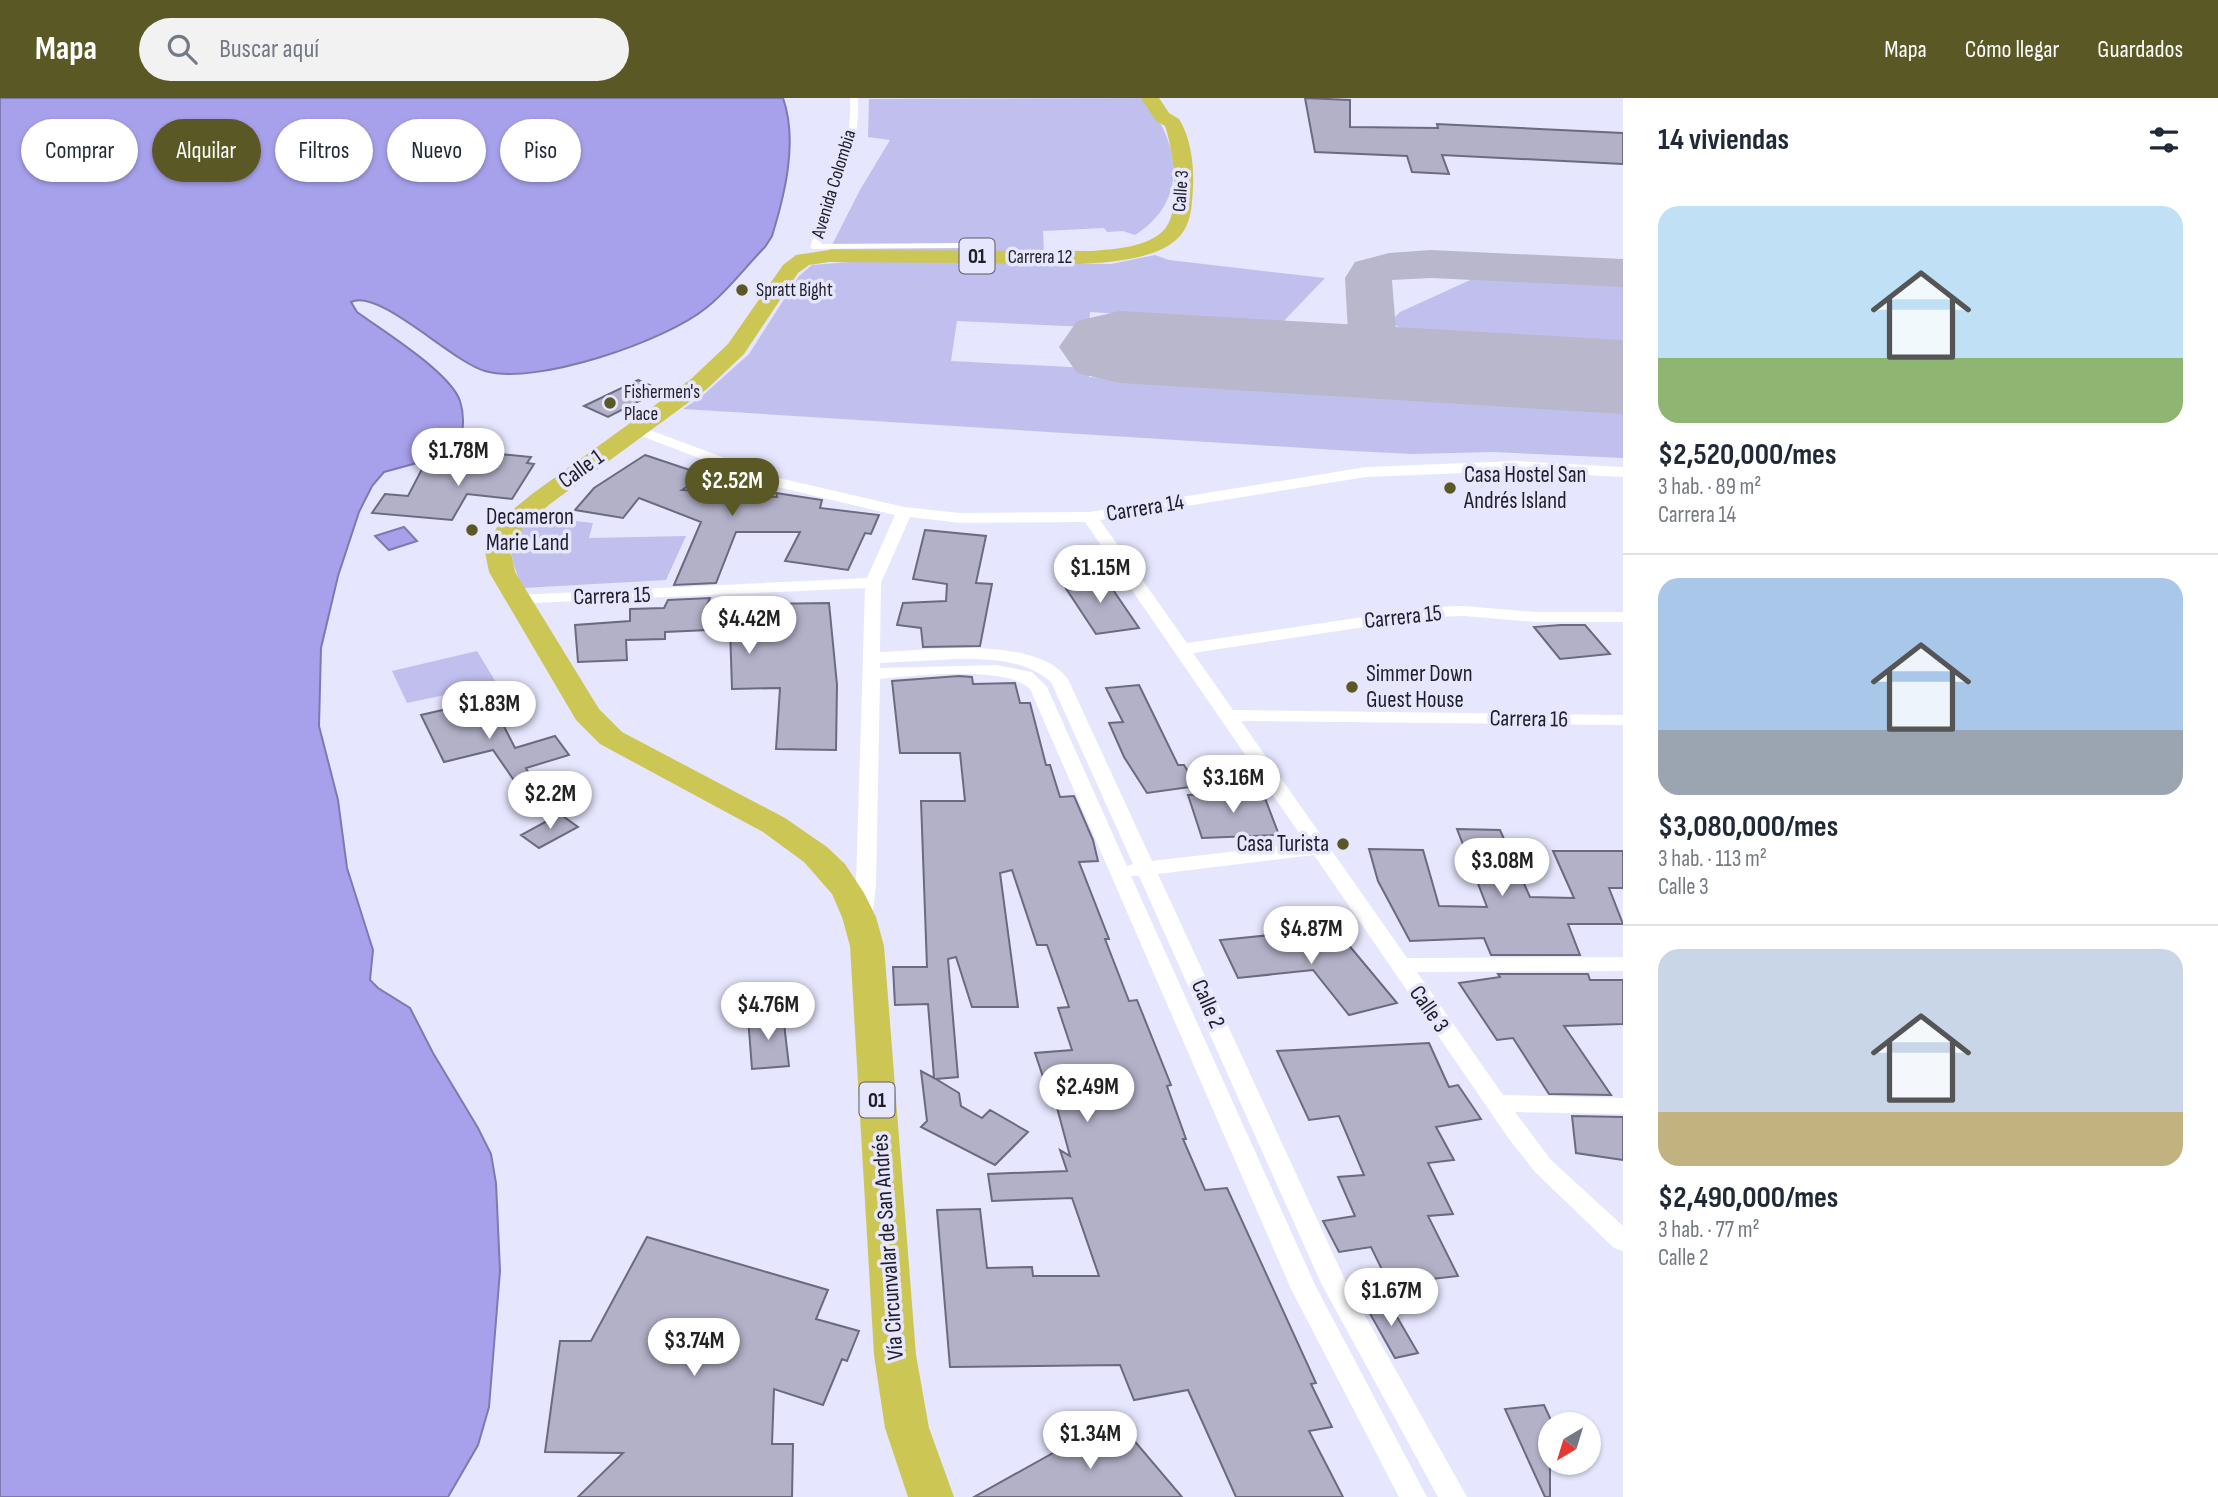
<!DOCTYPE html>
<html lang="es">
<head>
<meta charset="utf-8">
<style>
	:root { --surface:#fff; --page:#f2f2f3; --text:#1f2937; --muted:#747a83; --line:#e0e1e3; --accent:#5a5824 }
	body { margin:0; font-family:"Sofia Sans Condensed",sans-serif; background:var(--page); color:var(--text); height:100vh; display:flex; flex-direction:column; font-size:26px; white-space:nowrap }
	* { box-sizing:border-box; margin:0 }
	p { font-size:23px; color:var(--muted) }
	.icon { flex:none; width:38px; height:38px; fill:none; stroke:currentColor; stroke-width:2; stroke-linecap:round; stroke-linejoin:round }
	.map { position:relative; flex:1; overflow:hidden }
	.sheet { display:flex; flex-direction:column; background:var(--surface); width:595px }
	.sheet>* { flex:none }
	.hud { position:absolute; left:21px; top:21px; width:665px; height:63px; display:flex; gap:14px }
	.needle { width:46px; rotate:218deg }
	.buttons { position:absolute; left:1538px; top:1314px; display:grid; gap:14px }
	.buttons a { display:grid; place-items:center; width:63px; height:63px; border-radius:50%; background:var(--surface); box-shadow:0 2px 5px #0004; font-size:35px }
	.price { position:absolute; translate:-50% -60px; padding:0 16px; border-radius:24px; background:#fff; color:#222; font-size:23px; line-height:46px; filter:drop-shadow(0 2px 4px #0008) }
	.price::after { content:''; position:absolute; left:50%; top:42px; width:21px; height:16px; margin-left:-10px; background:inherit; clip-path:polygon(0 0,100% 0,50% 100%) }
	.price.on { background:var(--accent); color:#fff }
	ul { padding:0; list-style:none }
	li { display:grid; align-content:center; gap:14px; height:371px; padding:0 35px }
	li+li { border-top:2px solid var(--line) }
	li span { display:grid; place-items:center; height:217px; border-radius:21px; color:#555 }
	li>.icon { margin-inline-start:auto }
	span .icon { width:126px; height:126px; fill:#fffc; stroke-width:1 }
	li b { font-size:30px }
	h2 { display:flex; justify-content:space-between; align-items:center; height:84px; padding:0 35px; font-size:30px }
	.pill { padding:0 24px; border-radius:32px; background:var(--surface); box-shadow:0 2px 5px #0004; font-size:24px; line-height:63px }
	.pill.on { background:var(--accent); color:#fff }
	header { display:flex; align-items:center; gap:42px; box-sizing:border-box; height:98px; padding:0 35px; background:var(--accent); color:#fff }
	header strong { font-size:33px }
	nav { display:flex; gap:38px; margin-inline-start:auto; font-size:24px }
	.search { width:490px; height:63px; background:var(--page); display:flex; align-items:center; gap:18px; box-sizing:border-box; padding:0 24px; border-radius:38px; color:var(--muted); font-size:26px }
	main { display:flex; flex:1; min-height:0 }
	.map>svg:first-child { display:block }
	.green { fill:#c1bfee }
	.water { fill:#a7a1eb; stroke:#7e7ab0; stroke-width:2 }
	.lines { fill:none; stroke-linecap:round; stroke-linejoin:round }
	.taxiway { fill:#b8b7cc; fill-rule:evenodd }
	.runway { fill:#b8b7cc; fill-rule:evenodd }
	.building { fill:#b2b1c8; stroke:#6b6a7f; stroke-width:2 }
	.pedestrian { fill:#fff; fill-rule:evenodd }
	.minor { fill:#fff; fill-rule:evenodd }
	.trunk { fill:#ccc654; fill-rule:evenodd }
	.poi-dot { fill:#5a5824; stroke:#e6e6fe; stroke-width:2.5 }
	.labels { text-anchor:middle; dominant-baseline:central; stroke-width:7; stroke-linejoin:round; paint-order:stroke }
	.far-street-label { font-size:19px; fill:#1f1e27; stroke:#e6e6fe }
	.far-poi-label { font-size:19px; fill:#1f1e27; stroke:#e6e6fe; text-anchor:start }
	.shield { fill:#e6e6fe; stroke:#5b5a68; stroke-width:2 }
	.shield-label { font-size:21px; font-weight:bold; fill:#1f1e27 }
	.street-label { font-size:23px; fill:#1f1e27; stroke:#e6e6fe }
	.poi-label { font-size:23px; fill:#1f1e27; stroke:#e6e6fe; text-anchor:start }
</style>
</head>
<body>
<header>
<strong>Mapa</strong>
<div class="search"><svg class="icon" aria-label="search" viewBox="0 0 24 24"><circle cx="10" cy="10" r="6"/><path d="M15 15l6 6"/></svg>Buscar aquí</div>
<nav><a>Mapa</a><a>Cómo llegar</a><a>Guardados</a></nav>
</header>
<main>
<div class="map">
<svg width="1623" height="1399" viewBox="0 0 1623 1399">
	<rect width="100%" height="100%" fill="#e6e6fe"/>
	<path class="green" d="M1143,0C1180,44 1190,102 1135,137L1123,133L1107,134L1104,130L1043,133L1044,155L829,153L860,92L890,42L868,39L869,1Z
		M1155,157L1169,162L1325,180L1281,226L1090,214L1089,229L957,223L951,263L1089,270V279L1623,312V360L1492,354L1413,356L1352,353L683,311L701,299L749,256L799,178L812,167L861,163L1111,166Z
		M1479,178L1623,187V250L1431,239L1410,235L1395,227L1394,220L1400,214Z
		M533,418L593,425L589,440L686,438L666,482L523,490C508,456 505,445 533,418Z
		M477,553L497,586L407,605L392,573Z"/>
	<path class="water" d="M0,0H783C798,43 785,96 772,138L765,149C746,168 728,193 706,210C666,243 535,288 485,273C452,264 379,190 351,204L357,214C383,233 450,274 460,303C465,318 463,332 460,347L439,359L384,374L372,388L359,414L338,478L321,550L319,628L338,702L347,770L373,852L370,882L378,890L410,910L433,955L478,1030L491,1056L496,1085L500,1173L489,1309L478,1347L448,1399H0Z
		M404,429L417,443L389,452L375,438Z"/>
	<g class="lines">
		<path class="taxiway" d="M1431,152L1623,161V189L1431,180L1392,182L1396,232C1414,246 1442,250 1455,268L1448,279L1430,283L1412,279L1372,261L1312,276L1295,271L1287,261L1295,251L1329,244L1348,234L1345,180L1355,164L1389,155Z"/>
		<path class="runway" d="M1120,213L1623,242V316L1120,285L1077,275L1059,249L1077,223Z"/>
	</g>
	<path class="building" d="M1305,0L1350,2V29L1438,30L1437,26L1623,35V66L1442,57L1449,76L1412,74L1407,58L1315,54Z
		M638,282L661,292L608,319L584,308Z
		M489,355L531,359L527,365L534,366L512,401L467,396L452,422L372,415L385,396L408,398L422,371L478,374Z
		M645,357L705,377L682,392L777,399L776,395L822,402L820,410L879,417L871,436L865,435L848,472L785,463L800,434H736L716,485L674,487L701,424L639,400L623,420L575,412L594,390Z
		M925,432L986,438L976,485L992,486L980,548L923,549L921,530L897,527L903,505L946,503L947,486L913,481Z
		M1080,468L1089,486L1107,483L1139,530L1096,536L1065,489Z
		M710,500L707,507L829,505L837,587L836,652L776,651L780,590L732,591L730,531L665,534V541L626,542L627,562L578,564L575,527L630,523V511L664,510L668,502Z
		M1561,527H1585L1610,556L1560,561L1534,529Z
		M959,578L972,579L973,586L1015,585L1020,605H1030L1046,667H1050L1060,699L1074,698L1093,742L1098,763L1079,764L1109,841H1105L1129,903L1137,902L1171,987L1167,988L1186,1041H1183L1205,1092L1227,1090L1316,1285L1311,1286L1332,1329L1309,1333L1343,1399H1236L1188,1292L1134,1302L1120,1267L950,1269L937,1112L980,1111L987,1170L1032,1169L1033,1178H1099L1072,1100L992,1103L988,1076L1067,1073L1060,1052L1070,1058L1056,1006L1053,1009L1035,955L1072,952L1058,910L1069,909L1047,847H1037L1012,772L1000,775L1018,909H972L956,859L948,861L958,979L936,981L959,995L961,1008L982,1020L990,1012L1028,1034L995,1067L921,1029L927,1023L921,973L934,980L928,906L895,907L893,869H927L921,703H965L960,655H900L892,583Z
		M1139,587L1178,667H1184L1197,688L1147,695L1124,659L1109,625L1123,624L1106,590Z
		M490,601L515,650L555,638L569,657L526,670L540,697L529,704L493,652L444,664L421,617Z
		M1263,695L1279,737L1202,740L1188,697Z
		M560,716L578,729L539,750L521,737Z
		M1457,731L1500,732L1530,799L1574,800L1553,753H1623V790H1609L1623,826H1568L1580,857H1491L1484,840L1410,843L1378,783L1369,751L1423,752L1439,808L1487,809Z
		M1337,833L1397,905L1349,917L1313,872L1238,880L1220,842L1291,835L1293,839Z
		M1498,876H1588L1590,882H1623V926L1564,928L1611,997L1549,996L1513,940L1497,942L1459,885L1500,879Z
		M783,917L789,968L752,971L748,919Z
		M1429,945L1449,989L1458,987L1481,1021L1436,1029L1454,1062L1428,1065L1453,1116L1428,1118L1458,1178L1389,1186L1371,1149L1339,1154L1323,1123L1355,1118L1338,1079L1364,1077L1339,1018L1309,1022L1277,953Z
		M1572,1018L1623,1019V1062L1576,1055Z
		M647,1139L828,1192L816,1221L859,1233L847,1263L842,1261L823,1307L774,1291L772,1346H793L792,1399H578L623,1355L545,1354L560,1243H591Z
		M1386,1200L1418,1255L1395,1260L1364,1205Z
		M1544,1307L1550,1320V1399H1545L1505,1311Z
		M1115,1320L1182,1399H974L1087,1336Z"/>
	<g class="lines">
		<path class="pedestrian" d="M850,0H858C861,50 836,100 821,146L965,145L968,146V150L812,151L810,149C827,102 853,51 850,0Z"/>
		<path class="minor" d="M636,327L779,380L904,409L960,415L1090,414L1366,369L1515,363L1623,369V379L1515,373L1366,379L1100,422L1187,545L1431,509L1464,508L1536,514H1623V524H1536L1464,518L1431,519L1193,555L1233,612L1623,617V627L1241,623L1407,860L1623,859V873L1417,874L1503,997L1623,1000V1016L1515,1014L1551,1062L1623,1128V1153L1614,1150L1535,1074L1509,1041L1314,757L1158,776L1345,1182L1467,1399H1438L1321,1185L1139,778H1131L1316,1189L1427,1399H1399L1291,1191L1030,591C1007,567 913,578 880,581L876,787L872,822L869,827H855L852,822L856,787L865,490L512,506L510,502L518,497L867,480L895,417L769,387L631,334L629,331L631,328ZM910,419L960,425L1085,424L1306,745L1152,763L1068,581C1035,537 929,552 880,554L881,485ZM956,561C990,561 1024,561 1051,584L1133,766L1127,768L1047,589L1032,574L996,567L880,570V565Z"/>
		<path class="trunk" d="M1141,0H1159L1169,15L1179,21C1191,40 1194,67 1193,88C1192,107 1192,128 1176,142C1139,175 1027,165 978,165C928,165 879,164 829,164L809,167L798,175L744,256L707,291L550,406L523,430L510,449L515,474L599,611L622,634L785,720L827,749L845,766L864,795L876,819L884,848L916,1257L929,1330L954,1399H908L885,1330L874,1257L850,848L842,819L832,796L804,764L763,734L600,646L576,622L489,474L484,449L504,419L532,396L691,281L728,246L783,167L796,157L829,152L1091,153C1114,151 1145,150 1163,133C1183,114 1173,51 1165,28L1156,23Z"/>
	</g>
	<g class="poi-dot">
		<circle cx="742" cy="192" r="7"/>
		<circle cx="610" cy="305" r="7"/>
		<circle cx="1450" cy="390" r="7"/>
		<circle cx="472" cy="432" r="7"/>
		<circle cx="1352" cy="589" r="7"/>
		<circle cx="1343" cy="746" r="7"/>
	</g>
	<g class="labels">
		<g class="far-street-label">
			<text transform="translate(834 86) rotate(-73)">Avenida Colombia</text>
			<text transform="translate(1181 93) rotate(-86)">Calle 3</text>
			<text x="1040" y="159">Carrera 12</text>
		</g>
		<g class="far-poi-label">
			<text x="756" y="192">Spratt Bight</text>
			<text x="624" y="294">Fishermen's<tspan x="624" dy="22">Place</tspan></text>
		</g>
		<g class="shield">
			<rect x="959.5" y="140.5" width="35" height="35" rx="5"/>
			<rect x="859.5" y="984.5" width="35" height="35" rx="5"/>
		</g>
		<g class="shield-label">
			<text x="977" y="158">01</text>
			<text x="877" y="1002">01</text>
		</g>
		<g class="street-label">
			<text transform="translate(581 371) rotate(-36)">Calle 1</text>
			<text transform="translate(1145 410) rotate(-9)">Carrera 14</text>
			<text transform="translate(612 498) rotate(-2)">Carrera 15</text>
			<text transform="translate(1403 519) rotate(-6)">Carrera 15</text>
			<text transform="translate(1529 621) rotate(1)">Carrera 16</text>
			<text transform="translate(1208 906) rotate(66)">Calle 2</text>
			<text transform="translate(1429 911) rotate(55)">Calle 3</text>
			<text transform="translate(888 1149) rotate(-94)">Vía Circunvalar de San Andrés</text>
		</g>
		<g class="poi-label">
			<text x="1464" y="377">Casa Hostel San<tspan x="1464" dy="26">Andrés Island</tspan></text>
			<text x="486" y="419">Decameron<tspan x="486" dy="26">Marie Land</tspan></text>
			<text x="1366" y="576">Simmer Down<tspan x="1366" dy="26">Guest House</tspan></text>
			<text x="1329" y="746" text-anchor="end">Casa Turista</text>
		</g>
	</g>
</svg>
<div class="buttons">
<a><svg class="needle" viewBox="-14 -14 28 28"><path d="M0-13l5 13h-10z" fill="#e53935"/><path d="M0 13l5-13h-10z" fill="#747a83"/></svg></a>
</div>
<b class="price" style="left:458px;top:390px">$1.78M</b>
<b class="price on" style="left:732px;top:420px">$2.52M</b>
<b class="price" style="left:1100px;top:507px">$1.15M</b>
<b class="price" style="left:749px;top:558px">$4.42M</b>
<b class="price" style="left:489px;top:643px">$1.83M</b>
<b class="price" style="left:1233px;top:717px">$3.16M</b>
<b class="price" style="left:550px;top:733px">$2.2M</b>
<b class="price" style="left:1502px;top:800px">$3.08M</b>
<b class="price" style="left:1311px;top:868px">$4.87M</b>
<b class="price" style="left:768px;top:944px">$4.76M</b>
<b class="price" style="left:1087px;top:1026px">$2.49M</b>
<b class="price" style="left:1391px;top:1230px">$1.67M</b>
<b class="price" style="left:694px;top:1280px">$3.74M</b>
<b class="price" style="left:1090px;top:1373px">$1.34M</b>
<div class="hud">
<a class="pill">Comprar</a>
<a class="pill on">Alquilar</a>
<a class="pill">Filtros</a>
<a class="pill">Nuevo</a>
<a class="pill">Piso</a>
</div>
</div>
<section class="sheet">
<h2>14 viviendas<svg class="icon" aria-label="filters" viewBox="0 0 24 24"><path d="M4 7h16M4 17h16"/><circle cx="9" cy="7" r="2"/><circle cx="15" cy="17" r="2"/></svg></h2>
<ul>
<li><span style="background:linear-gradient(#bfe0f5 70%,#8fb573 0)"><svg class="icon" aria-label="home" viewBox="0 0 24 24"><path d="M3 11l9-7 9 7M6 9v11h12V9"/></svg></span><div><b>$2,520,000/mes</b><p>3 hab. · 89 m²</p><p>Carrera 14</p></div></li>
<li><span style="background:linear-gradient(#a9c7e8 70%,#9aa5b1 0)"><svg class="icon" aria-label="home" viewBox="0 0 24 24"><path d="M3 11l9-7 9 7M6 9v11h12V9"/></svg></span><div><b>$3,080,000/mes</b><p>3 hab. · 113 m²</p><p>Calle 3</p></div></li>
<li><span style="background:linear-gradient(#c9d6e8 75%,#c2b280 0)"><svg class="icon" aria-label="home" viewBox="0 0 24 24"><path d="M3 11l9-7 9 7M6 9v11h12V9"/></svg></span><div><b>$2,490,000/mes</b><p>3 hab. · 77 m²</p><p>Calle 2</p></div></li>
</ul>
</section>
</main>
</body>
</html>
